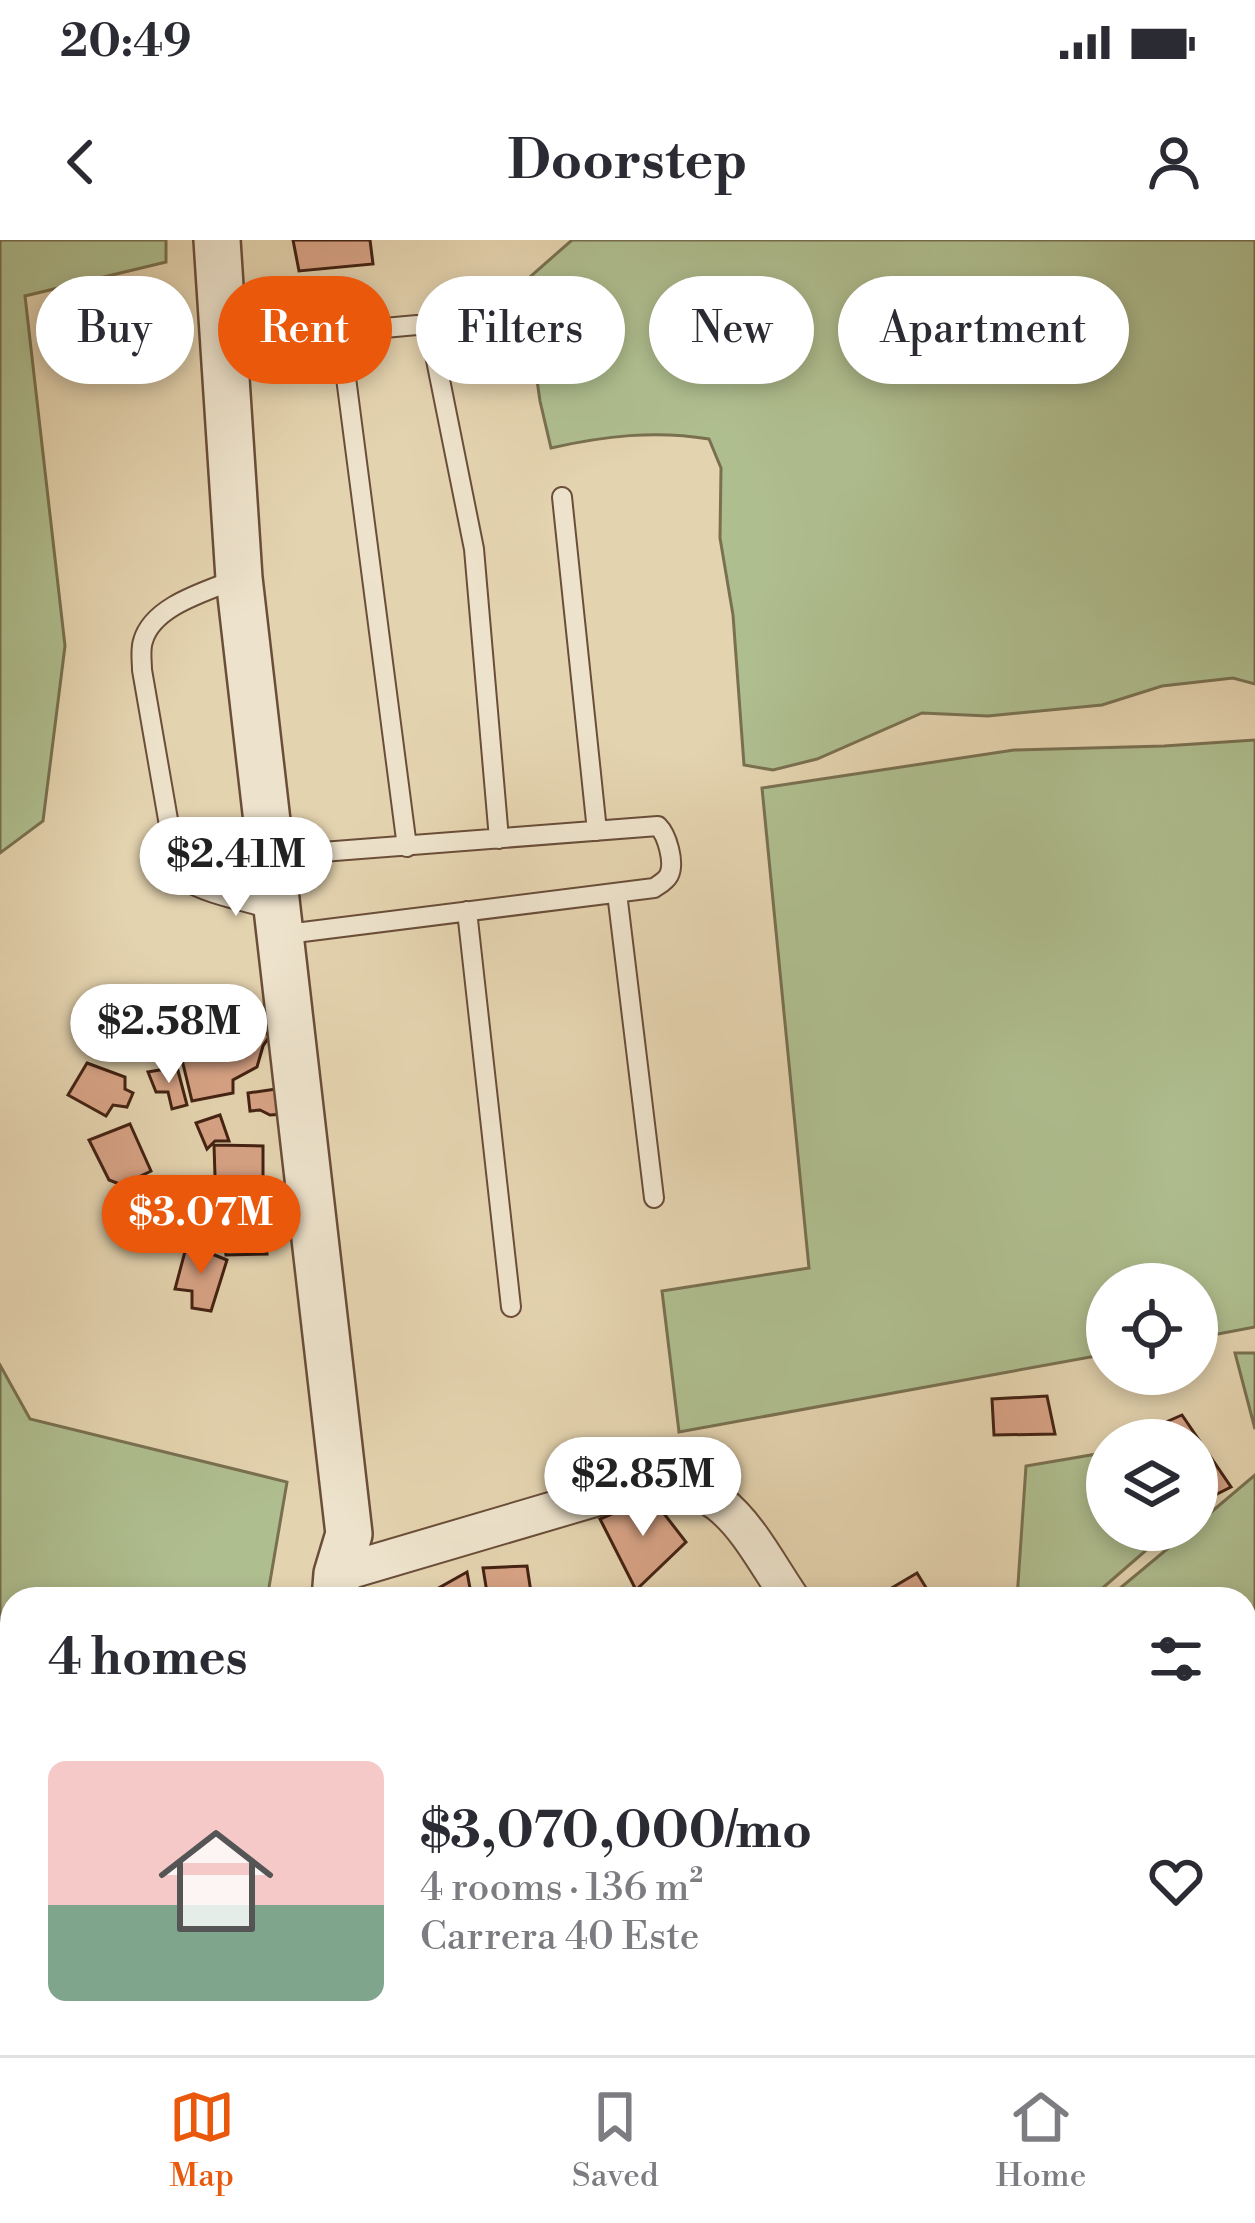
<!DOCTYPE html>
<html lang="en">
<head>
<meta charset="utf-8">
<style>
	:root { --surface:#fff; --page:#f2f2f3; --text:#2b2b33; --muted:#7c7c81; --line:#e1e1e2; --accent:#ea580c }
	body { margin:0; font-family:"Libre Bodoni",serif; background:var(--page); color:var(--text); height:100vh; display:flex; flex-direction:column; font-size:45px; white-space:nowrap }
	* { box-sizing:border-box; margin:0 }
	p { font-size:39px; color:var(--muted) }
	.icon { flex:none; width:66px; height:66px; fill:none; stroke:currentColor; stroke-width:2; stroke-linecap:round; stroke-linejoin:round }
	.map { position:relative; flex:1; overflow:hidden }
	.panel { position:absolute; left:0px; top:1347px; width:1257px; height:468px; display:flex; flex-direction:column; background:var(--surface); border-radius:36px 36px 0 0; box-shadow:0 6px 18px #0003 }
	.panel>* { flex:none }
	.banner { position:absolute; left:36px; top:36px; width:1185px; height:108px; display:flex; gap:24px }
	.tools { position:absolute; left:1086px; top:1023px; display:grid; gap:24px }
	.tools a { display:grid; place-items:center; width:132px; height:132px; border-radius:50%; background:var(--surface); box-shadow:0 6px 18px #0003; font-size:60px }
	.price { position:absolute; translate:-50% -102px; padding:0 27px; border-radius:42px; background:#fff; color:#222; font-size:39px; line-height:78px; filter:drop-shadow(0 3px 6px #0008) }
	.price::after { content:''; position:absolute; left:50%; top:72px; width:36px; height:27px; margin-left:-18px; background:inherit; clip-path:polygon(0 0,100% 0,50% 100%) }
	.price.active { background:var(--accent); color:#fff }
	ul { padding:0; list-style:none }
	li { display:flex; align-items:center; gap:36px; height:300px; padding:0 48px }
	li+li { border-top:3px solid var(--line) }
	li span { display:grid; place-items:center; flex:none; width:336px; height:240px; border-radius:18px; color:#555 }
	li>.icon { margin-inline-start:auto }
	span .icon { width:144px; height:144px; fill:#fffc; stroke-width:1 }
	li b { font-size:51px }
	h2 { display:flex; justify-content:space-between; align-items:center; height:144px; padding:0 48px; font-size:51px }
	.tag { padding:0 42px; border-radius:54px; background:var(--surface); box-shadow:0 6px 18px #0003; font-size:42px; line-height:108px }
	.tag.active { background:var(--accent); color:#fff }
	.status { display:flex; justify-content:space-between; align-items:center; height:84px; padding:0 60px; background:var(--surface); direction:ltr }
	.status svg { height:33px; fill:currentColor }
	header { display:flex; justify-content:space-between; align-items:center; height:156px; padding:0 48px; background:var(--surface); font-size:54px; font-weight:700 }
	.tab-bar { display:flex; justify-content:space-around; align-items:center; height:168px; border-top:3px solid var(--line); background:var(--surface); font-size:33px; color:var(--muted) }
	.tab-bar a { display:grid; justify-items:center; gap:6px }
	.tab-bar .active { color:var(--accent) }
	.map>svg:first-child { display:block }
	.green { fill:#afbe8f; stroke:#797050; stroke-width:3 }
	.building { fill:#d7a285; stroke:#432212; stroke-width:3 }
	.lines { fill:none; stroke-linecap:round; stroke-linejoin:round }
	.service-casing { stroke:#6b4e39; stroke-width:22 }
	.minor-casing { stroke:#6b4e39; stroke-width:40 }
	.tertiary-casing { stroke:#6b4e39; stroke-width:50 }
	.service { stroke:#ede2cb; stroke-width:18 }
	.minor { stroke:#ede2cb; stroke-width:36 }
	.tertiary { stroke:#ede2cb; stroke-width:45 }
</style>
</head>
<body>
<div class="status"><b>20:49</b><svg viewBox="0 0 49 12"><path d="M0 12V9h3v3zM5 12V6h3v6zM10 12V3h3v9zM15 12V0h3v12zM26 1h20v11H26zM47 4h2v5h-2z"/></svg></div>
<header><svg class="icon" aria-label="back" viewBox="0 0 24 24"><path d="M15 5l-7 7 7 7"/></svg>Doorstep<svg class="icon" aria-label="person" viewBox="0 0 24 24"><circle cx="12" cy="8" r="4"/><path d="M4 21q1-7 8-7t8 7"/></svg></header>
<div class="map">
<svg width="1255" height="1815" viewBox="0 0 1255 1815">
	<rect width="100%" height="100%" fill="#e4d3af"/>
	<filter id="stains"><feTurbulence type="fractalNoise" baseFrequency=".00167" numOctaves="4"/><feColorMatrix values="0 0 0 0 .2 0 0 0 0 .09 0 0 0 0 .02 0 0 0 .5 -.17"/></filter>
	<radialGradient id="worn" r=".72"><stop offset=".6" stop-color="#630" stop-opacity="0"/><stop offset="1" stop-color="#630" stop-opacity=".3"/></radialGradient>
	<path class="green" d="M0,0H166V22L25,56L65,406L43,581L0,613Z
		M572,0H1255V444L1233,438L1162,446L1102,465L988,476L922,473L817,519L773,530L744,525L733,375L720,298L721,228L709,199C655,190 604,196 551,208L540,161L523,43Z
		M1255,500V1087L1197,1098V1044H1107V1114L679,1192L662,1051L809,1028L762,548L1014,510L1164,506Z
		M1235,1113H1255V1189Z
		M0,1125L30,1179L287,1242L267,1359H12V1803H224V1815H0Z
		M1103,1213L1107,1218V1290H1164L1166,1293L1090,1359H1017L1026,1226Z
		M1255,1235V1522L1245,1519V1359H1107L1190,1290H1197V1284Z
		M325,1803H536L554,1815H323Z
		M576,1803H870L860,1815H592Z
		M931,1803H1112L1122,1815H929Z"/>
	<path class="building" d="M293,0H370L373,24L299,31Z
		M220,750L229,775L170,799L156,767L174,761L176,767Z
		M257,769L269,797L263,806L257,827L233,840V853L192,861L177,799Z
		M87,823L125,837V849L133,853L127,867L113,865L106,876L68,855Z
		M177,827L187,865L172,869L168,852H156L148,832Z
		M283,848L285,874L270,875L260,870L250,871L248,853Z
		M220,875L229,901H215L207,909L196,883Z
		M130,884L151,931L122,945L109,940L89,900Z
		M214,905L263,906V965L216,967Z
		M263,977L267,1014L226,1015L221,980Z
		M187,1004L227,1020L211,1071L192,1068V1051L175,1049Z
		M1047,1156L1055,1194L994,1195L992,1159Z
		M1182,1175L1231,1247L1197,1264V1200H1125Z
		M651,1257L686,1302L636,1350L600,1279Z
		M527,1326L532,1359H488L483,1328Z
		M467,1332L472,1359H421V1358Z
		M917,1333L933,1359H873Z
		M1245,1633L1255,1654V1682L1245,1687Z"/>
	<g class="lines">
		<g class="service-casing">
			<path id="service" d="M562,257L597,591
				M239,338C208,351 153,365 143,401C140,410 142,421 142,430L174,614C177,623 180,634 187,641C202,653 253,663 274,670
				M407,607L342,107L343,98L351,91L417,85L426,88L432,100L474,309L499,599
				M270,616L658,586C667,595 675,622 669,635C666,641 660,644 654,648L279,695
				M617,653L654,958
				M467,671L511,1067"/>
		</g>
		<g class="minor-casing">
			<path id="minor" d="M337,1334L632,1247C722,1227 749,1297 791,1359
				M1245,1591L1255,1586"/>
		</g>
		<g class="tertiary-casing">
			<path id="tertiary" d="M217,0L239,338L349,1294L337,1334L335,1359
				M287,1815L288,1803"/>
		</g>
		<use href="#service" class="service"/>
		<use href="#minor" class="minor"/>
		<use href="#tertiary" class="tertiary"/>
	</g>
	<rect width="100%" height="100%" filter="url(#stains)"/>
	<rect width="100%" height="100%" fill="url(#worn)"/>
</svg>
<div class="tools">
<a><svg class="icon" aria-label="locate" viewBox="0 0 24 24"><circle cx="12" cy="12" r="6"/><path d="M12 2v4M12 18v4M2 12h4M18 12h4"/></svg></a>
<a><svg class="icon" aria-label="layers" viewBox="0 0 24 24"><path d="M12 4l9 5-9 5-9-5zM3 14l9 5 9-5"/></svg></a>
</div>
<b class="price" style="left:236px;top:679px">$2.41M</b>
<b class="price" style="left:169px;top:846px">$2.58M</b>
<b class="price active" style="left:201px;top:1037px">$3.07M</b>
<b class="price" style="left:643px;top:1299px">$2.85M</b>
<div class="banner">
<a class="tag">Buy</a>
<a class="tag active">Rent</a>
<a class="tag">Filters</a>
<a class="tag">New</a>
<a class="tag">Apartment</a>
</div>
<section class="panel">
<h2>4 homes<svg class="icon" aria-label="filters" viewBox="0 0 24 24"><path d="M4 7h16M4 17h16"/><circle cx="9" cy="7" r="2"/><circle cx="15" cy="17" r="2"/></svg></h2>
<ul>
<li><span style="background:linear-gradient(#f6c9c9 60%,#7fa58c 0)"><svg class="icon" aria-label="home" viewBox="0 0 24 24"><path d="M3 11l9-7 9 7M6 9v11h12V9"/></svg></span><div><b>$3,070,000/mo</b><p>4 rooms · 136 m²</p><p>Carrera 40 Este</p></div><svg class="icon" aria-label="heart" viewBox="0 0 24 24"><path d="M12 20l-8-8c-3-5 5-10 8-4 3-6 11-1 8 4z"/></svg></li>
</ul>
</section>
</div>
<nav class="tab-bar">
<a class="active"><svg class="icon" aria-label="map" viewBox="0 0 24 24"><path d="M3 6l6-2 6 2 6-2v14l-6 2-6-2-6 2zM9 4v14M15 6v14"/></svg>Map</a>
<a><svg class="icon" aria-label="saved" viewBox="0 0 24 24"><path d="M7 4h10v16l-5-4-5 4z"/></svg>Saved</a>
<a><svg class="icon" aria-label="home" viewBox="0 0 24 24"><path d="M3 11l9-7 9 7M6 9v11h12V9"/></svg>Home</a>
</nav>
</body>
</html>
